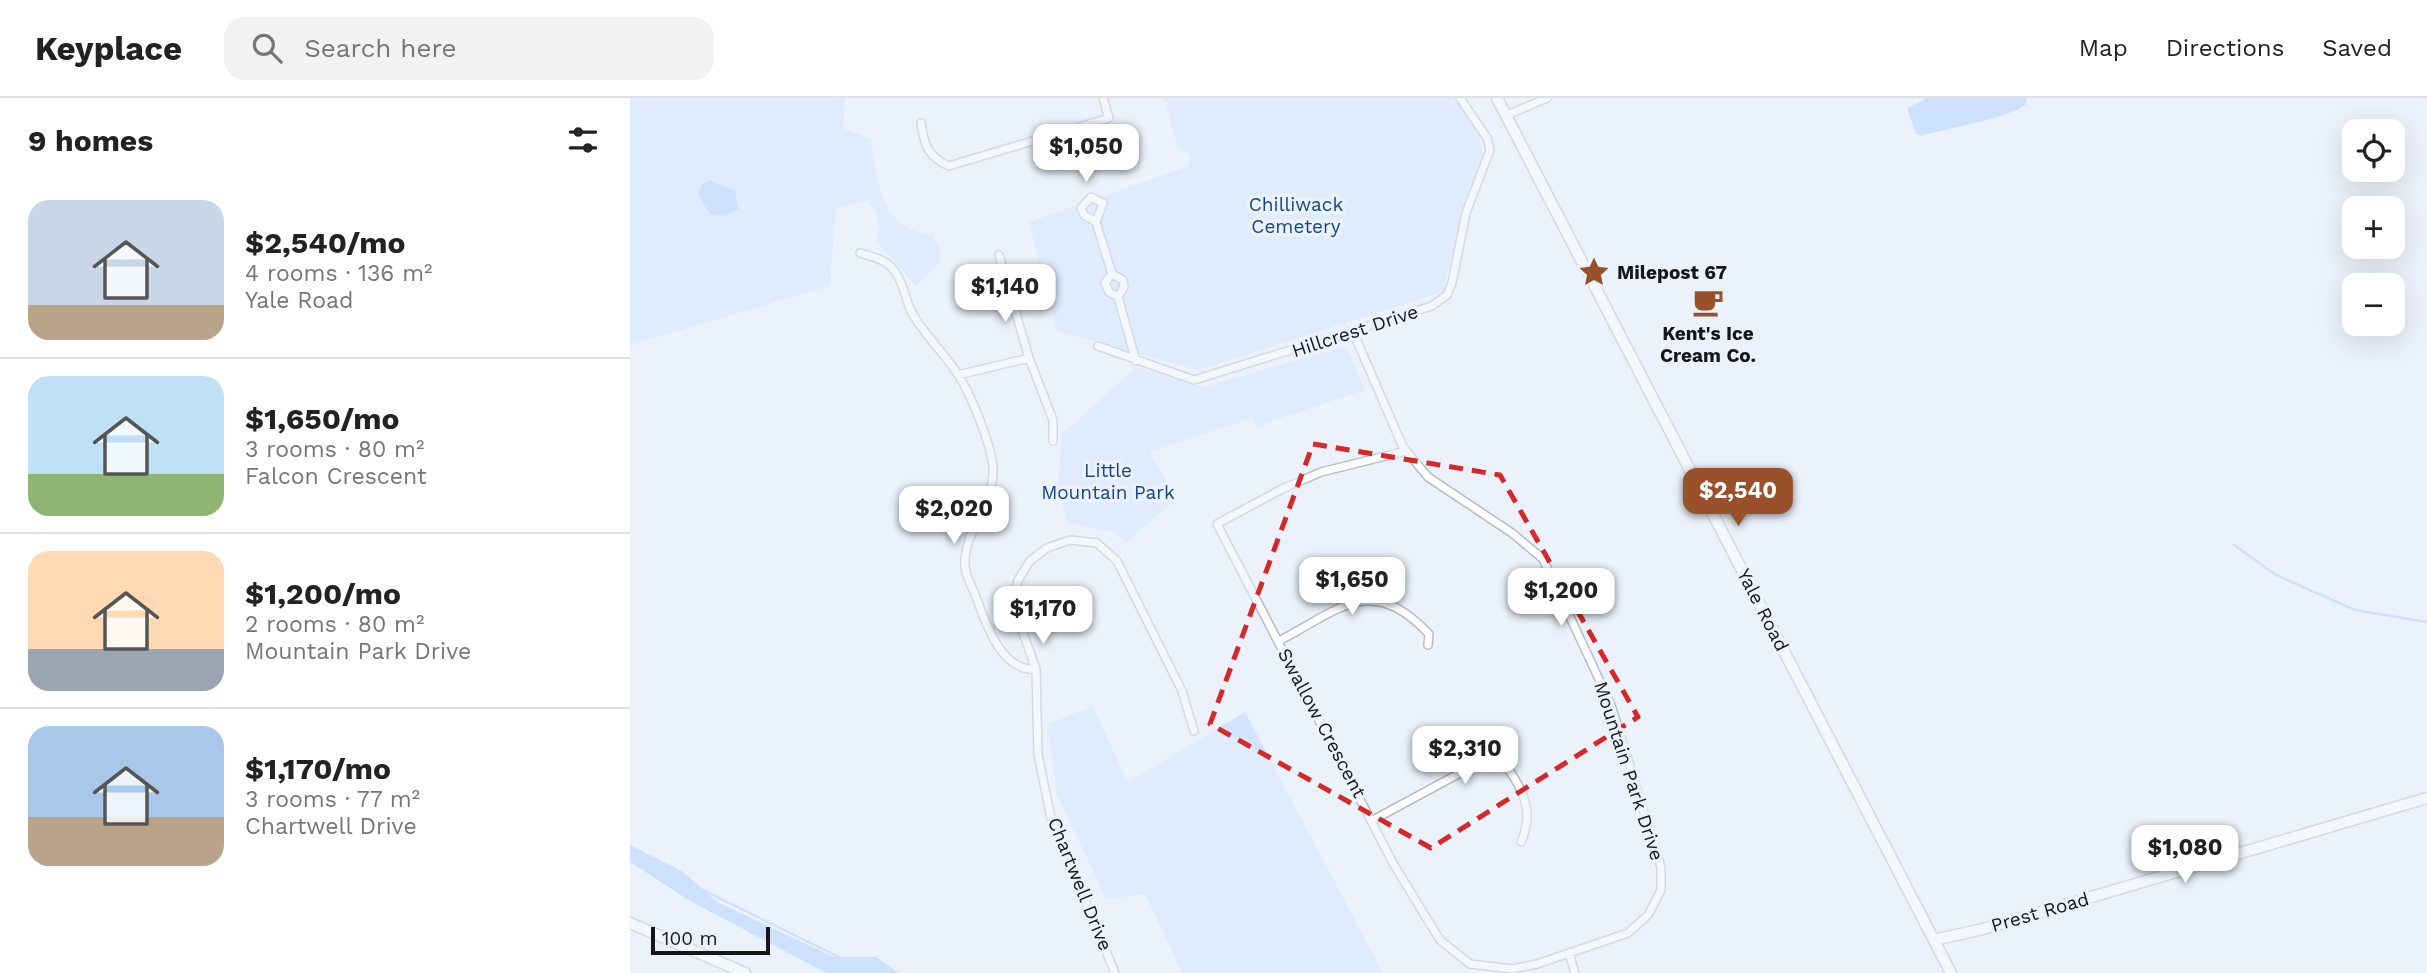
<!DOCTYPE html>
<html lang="en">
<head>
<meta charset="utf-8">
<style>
	:root { --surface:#fff; --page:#f2f2f2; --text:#222; --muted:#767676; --line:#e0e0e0; --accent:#98512b }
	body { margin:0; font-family:"Work Sans",sans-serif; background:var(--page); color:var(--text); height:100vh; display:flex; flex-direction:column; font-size:26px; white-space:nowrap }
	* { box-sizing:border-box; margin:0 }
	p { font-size:23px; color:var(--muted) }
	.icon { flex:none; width:38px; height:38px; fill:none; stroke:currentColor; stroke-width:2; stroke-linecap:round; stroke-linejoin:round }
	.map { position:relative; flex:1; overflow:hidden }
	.sheet { display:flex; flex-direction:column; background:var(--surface); width:630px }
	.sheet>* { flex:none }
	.buttons { position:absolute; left:1712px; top:21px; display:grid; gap:14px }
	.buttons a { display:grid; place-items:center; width:63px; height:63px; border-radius:14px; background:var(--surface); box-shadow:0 7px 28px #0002; font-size:35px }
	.scale { position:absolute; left:21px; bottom:18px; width:119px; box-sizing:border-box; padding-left:7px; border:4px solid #141619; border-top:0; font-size:19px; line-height:24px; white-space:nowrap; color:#141619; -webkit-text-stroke:5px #ebf2fb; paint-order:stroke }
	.price { position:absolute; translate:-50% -60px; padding:0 16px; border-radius:14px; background:#fff; color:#222; font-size:23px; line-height:46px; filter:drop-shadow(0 2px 4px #0008) }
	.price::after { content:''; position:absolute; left:50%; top:42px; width:21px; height:16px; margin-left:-10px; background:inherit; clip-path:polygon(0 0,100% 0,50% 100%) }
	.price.on { background:var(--accent); color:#fff }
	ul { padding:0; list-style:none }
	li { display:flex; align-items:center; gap:21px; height:175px; padding:0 28px }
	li+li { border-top:2px solid var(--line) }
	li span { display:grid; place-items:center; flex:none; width:196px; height:140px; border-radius:21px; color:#555 }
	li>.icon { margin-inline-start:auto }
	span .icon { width:84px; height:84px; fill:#fffc; stroke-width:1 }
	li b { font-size:30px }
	h2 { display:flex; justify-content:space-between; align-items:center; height:84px; padding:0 28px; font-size:30px }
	header { display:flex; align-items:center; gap:42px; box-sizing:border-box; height:98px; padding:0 35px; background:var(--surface); border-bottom:2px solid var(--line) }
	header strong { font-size:33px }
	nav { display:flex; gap:38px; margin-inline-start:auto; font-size:24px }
	.search { width:490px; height:63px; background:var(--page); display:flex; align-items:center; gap:18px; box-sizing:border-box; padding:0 24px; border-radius:21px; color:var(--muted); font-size:26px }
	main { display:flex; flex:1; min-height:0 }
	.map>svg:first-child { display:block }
	.green { fill:#d3e5fe }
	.water { fill:#accdfc }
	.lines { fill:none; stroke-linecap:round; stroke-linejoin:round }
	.stream { stroke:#accdfc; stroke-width:2.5 }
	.street-casing { stroke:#b6bcc4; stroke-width:10 }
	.secondary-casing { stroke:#b6bcc4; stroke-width:13 }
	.street { stroke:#fff; stroke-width:7 }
	.secondary { stroke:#fff; stroke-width:10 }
	.marked { fill:none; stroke:#d62828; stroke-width:5; stroke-dasharray:14 9; stroke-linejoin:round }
	.labels { text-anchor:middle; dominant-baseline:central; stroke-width:7; stroke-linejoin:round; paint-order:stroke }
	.park-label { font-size:19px; fill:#13468a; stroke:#ebf2fb }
	.poi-label { font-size:19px; font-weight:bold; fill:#141619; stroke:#ebf2fb; text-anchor:start }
	.street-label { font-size:19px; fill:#141619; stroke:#ebf2fb }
</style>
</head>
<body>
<header>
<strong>Keyplace</strong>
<div class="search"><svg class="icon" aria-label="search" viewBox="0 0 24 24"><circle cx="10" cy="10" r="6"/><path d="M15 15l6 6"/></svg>Search here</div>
<nav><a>Map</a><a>Directions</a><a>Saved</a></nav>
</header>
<main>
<section class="sheet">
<h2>9 homes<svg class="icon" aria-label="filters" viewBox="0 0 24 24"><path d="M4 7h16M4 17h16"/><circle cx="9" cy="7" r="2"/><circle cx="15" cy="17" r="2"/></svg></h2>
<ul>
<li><span style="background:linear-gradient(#c9d6e8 75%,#b9a48a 0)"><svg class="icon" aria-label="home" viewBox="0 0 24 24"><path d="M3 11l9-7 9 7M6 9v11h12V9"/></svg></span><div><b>$2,540/mo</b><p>4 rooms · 136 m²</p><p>Yale Road</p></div></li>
<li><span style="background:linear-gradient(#bfe0f5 70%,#8fb573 0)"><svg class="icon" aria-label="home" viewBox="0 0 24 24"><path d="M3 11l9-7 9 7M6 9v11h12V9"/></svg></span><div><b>$1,650/mo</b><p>3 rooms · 80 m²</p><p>Falcon Crescent</p></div></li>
<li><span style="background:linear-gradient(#ffd9b3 70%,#9aa5b1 0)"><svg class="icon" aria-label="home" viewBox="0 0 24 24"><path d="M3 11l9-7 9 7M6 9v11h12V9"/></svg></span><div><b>$1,200/mo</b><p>2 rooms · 80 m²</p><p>Mountain Park Drive</p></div></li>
<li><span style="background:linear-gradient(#a9c7e8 65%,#b9a48a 0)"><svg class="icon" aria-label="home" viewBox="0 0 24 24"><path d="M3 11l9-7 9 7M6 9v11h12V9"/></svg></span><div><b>$1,170/mo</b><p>3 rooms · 77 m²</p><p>Chartwell Drive</p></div></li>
</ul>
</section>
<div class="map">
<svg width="1797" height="875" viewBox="0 0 1797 875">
	<rect width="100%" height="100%" fill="#ebf2fb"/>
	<path class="green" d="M0,0H215L213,30L241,41C248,86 249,128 303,138L310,151L311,163L286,188L246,143C251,128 249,114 237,103L206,110L200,188L0,247Z
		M534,0H824L849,35L853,64L840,86L813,194L568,272L427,233L399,124L559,68L560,57L548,50Z
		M716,248L735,292L626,328L623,320L520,354L546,401L496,445L484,434L438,425L428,391L432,336L506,269L574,289Z
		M463,608L498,684L615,614L753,875H552L515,796L476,801L427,696L417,626Z"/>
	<path class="water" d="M1297,0H1396L1397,5C1388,18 1311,32 1290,38L1286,36L1277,10Z
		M80,82L105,93L109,111L94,118L80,116L68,97L72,86Z
		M0,747L52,773L87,804L204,859H246L269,875H197L185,869L60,803L0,764Z"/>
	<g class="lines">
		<path class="stream" d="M1604,447L1646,477L1725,512L1797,524
			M71,791L213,861"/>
		<g class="street-casing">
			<path id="street" d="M877,17L917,0
				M291,25C294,47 298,59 319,68L479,20L473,0
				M466,124L473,105L461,99L451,110L454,117L466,124L482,176
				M230,155C242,159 255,161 263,171C273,182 275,201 282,215C294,236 313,254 327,275C340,294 361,346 363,369C365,406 333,432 335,469C336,479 343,490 346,499C356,525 371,574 406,571
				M369,157L399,260L423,322V343
				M482,176L475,185L479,194L488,199L506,263
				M482,176L493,182L494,189L488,199
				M335,196L377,183
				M723,234L773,349L798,379L882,435L913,461L981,607L1031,769V792L1018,817L998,835L907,866L882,871L840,866L810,842L764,767L587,426L652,391L691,374L776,353
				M468,248L564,282L802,208L817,197L822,185L836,115L860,52L857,40L830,0
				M328,277L399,260
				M649,543C710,511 741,475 799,536L798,547
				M743,722L845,667L857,664L876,668C894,692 904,715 891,744
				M939,855L945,875
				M485,875L421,720L408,657L406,571L382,504L388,482L400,463L417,450L440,442L467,445L487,463L552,593L564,633"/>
		</g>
		<g class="secondary-casing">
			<path id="secondary" d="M867,0L1321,875
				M0,825L115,875
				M1304,842L1353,831L1797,700"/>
		</g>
		<use href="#street" class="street"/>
		<use href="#secondary" class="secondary"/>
	</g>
	<path d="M0 0H1797V875H0ZM683,346L870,377L1008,619L801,750L580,626Z" fill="#ebf2fb" fill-opacity=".55" fill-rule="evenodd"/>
	<path class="marked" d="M683,346L870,377L1008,619L801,750L580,626Z"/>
	<defs>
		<g id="sight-bare" transform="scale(2.415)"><path d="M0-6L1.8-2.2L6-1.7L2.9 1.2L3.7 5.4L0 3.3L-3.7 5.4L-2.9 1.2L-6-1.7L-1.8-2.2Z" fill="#98512b" stroke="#ebf2fb" stroke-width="2.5" paint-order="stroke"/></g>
		<g id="cafe-bare" transform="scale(2.415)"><path d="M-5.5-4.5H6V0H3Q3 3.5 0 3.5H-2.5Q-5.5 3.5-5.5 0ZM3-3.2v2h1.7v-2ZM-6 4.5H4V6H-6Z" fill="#98512b" stroke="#ebf2fb" stroke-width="2.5" paint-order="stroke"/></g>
	</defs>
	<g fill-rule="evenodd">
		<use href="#sight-bare" x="964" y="174"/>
		<use href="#cafe-bare" x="1078" y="204"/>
	</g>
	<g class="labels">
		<g class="park-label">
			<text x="666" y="106">Chilliwack<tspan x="666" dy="22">Cemetery</tspan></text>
			<text x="478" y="372">Little<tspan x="478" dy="22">Mountain Park</tspan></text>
		</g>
		<g class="poi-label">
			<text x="987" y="174">Milepost 67</text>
			<text x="1078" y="235" text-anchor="middle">Kent's Ice<tspan x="1078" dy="22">Cream Co.</tspan></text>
		</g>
		<g class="street-label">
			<text transform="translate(725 233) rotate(-18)">Hillcrest Drive</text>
			<text transform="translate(1133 512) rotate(63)">Yale Road</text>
			<text transform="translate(692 625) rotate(62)">Swallow Crescent</text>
			<text transform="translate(999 673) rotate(72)">Mountain Park Drive</text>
			<text transform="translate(450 786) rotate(68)">Chartwell Drive</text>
			<text transform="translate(1410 814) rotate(-16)">Prest Road</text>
		</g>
	</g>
</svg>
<div class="buttons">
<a><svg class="icon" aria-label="locate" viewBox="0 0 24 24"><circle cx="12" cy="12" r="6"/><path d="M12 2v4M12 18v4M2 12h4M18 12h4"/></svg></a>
<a>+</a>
<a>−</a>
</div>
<div class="scale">100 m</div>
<b class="price" style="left:456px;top:86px">$1,050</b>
<b class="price" style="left:375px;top:226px">$1,140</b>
<b class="price on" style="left:1108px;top:430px">$2,540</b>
<b class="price" style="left:324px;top:448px">$2,020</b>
<b class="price" style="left:722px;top:519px">$1,650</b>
<b class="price" style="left:931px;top:530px">$1,200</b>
<b class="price" style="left:413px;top:548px">$1,170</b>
<b class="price" style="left:835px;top:688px">$2,310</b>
<b class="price" style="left:1555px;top:787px">$1,080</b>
</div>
</main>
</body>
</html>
